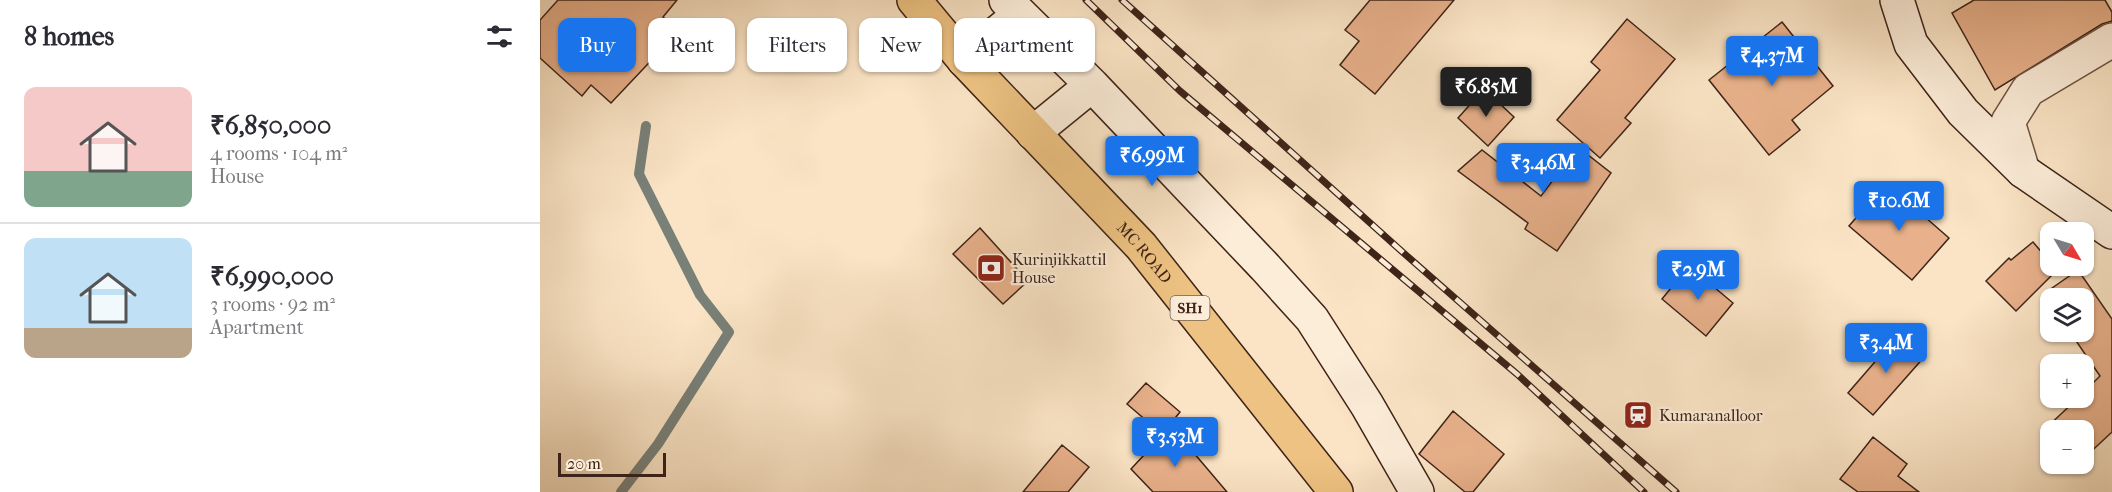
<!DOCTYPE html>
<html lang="en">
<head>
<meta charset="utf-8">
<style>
	:root { --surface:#fff; --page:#f7f7f7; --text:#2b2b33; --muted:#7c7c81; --line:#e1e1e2; --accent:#1a73e8 }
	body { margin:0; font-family:"IM FELL French Canon",serif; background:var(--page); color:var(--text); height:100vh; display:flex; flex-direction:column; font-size:22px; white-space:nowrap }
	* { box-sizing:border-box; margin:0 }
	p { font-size:20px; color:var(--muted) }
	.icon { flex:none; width:33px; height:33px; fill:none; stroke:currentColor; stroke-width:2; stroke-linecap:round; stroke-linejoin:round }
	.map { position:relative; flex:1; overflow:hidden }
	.details { display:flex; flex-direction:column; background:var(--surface); width:540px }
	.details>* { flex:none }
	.guide { position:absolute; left:18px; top:18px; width:570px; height:54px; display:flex; gap:12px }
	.needle { width:39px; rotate:128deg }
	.fabs { position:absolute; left:1500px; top:222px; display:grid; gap:12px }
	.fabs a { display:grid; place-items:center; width:54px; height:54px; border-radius:12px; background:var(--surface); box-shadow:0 2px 4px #0004; font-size:30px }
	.scale { position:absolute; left:18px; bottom:15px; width:108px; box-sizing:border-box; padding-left:6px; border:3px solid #3e2318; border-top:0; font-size:16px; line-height:21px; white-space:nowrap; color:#3e2318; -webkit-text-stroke:4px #fcedd9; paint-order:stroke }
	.price { position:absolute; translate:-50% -51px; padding:0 14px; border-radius:6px; background:var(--accent); color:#fff; font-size:20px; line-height:39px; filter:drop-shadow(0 2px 3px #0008) }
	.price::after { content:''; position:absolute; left:50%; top:36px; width:18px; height:14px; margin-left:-9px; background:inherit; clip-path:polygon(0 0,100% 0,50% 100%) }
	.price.selected { background:#222; color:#fff }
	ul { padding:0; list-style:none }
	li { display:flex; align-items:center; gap:18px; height:150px; padding:0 24px }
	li+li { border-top:2px solid var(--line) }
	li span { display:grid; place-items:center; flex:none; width:168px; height:120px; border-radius:12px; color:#555 }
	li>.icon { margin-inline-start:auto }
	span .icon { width:72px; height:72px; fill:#fffc; stroke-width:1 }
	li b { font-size:26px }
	h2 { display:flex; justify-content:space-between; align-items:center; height:72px; padding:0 24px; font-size:26px }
	.pill { padding:0 21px; border-radius:12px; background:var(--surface); box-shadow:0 2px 4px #0004; font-size:21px; line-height:54px }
	.pill.selected { background:var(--accent); color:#fff }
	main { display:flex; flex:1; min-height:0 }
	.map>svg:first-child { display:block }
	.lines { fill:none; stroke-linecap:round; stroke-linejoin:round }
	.stream { stroke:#788078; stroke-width:10 }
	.building { fill:#e8b18b; stroke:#3e2318; stroke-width:1.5 }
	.street-casing { stroke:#6d5343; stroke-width:36 }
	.secondary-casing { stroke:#3e2318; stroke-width:36 }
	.primary-casing { stroke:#3e2318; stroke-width:36 }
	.street { stroke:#fcedd9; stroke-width:33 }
	.secondary { stroke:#fcedd9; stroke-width:33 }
	.primary { stroke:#edc282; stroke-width:33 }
	.rail-casing { stroke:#3e2318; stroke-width:7 }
	.rail { stroke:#fcedd9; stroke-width:4.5; stroke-dasharray:14; stroke-linecap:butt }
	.labels { text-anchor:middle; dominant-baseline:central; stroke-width:4.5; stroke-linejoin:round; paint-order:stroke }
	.shield { fill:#fcedd9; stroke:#776052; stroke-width:1.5 }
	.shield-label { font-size:15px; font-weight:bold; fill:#3e2318 }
	.street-label { font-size:16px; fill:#3e2318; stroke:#fcedd9 }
	.poi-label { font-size:16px; fill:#3e2318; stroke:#fcedd9; text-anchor:start }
</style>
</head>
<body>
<main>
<section class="details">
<h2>8 homes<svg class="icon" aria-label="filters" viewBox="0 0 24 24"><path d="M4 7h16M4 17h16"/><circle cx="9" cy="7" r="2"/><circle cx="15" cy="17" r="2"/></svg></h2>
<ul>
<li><span style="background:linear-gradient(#f6c9c9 70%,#7fa58c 0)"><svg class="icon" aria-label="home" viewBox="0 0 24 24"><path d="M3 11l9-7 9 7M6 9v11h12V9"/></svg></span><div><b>₹6,850,000</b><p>4 rooms · 104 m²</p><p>House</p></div></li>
<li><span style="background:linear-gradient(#bfe0f5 75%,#b9a48a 0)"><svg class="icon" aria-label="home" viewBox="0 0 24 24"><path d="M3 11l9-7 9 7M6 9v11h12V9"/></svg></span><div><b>₹6,990,000</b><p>3 rooms · 92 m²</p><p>Apartment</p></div></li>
</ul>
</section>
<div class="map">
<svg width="1572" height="492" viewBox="0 0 1572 492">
	<rect width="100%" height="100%" fill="#fae4c5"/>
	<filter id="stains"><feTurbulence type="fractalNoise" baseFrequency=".00333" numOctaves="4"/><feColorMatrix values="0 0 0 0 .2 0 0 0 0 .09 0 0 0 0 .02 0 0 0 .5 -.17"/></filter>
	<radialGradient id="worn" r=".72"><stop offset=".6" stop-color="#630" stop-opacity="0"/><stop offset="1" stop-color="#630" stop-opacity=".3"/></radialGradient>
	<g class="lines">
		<path class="stream" d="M81,492L118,444L189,332L160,295L99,174L106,126"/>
	</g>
	<path class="building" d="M18,0H137L123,17L139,31L71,103L51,85L42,96L0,58V20Z
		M830,0H914L835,94L800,65L819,41L805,30Z
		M1434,0H1565L1572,12V21L1562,24L1455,90L1412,13Z
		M1087,19L1135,59L1085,118L1091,123L1060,158L1017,120L1060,70L1051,62Z
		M1242,22L1293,86L1252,120L1260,130L1229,155L1169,80Z
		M944,89L974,117L948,146L918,118Z
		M1038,147L1071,173L1017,251L985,229L988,223L918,171L942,150L1001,196Z
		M1346,183L1409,238L1372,280L1309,226Z
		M440,228L488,281L463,304L413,254Z
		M1493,242L1510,262V266H1513L1517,270L1476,311L1446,281L1469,258L1471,260Z
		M1149,266L1193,303L1166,336L1122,299Z
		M1538,270L1572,319V432L1544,458V430H1504L1538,398H1544V392L1560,376L1530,332H1544V298H1510V302L1505,293Z
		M1359,334L1385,356L1333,415L1308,393Z
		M606,383L640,412L622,434L587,404Z
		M913,411L964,454L933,492H925L879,454Z
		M631,426L687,492H613L591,469Z
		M1333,437L1367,464L1358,476L1379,492H1318L1300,479Z
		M522,445L549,467L528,492H483Z"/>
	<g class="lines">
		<g class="street-casing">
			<path id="street" d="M1483,171L1468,122L1488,90L1572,40"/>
		</g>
		<g class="secondary-casing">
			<path id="secondary" d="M466,0L552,85L725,267L772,319L827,405L877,492
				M1357,0L1371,44L1423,112L1483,171L1572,232
				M424,60L480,14
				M493,133L552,85"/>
		</g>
		<g class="primary-casing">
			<g id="primary">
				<path id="s1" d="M374,0L424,60L601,246L796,492"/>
			</g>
		</g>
		<use href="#street" class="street"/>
		<use href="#secondary" class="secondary"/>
		<use href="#primary" class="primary"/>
		<g class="rail-casing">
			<path id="rail" d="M546,0L640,91L977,374L1104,492
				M582,0L867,256L1136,492"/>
		</g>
		<use href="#rail" class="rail"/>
	</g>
	<defs>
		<g id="bank-square" transform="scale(1.5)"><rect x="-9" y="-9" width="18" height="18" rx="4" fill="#8f2418" stroke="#fcedd9"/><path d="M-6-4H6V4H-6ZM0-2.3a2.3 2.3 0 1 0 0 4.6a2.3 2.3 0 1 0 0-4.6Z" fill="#fff"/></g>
		<g id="station-square" transform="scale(1.5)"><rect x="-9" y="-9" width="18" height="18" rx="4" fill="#8f2418" stroke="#fcedd9"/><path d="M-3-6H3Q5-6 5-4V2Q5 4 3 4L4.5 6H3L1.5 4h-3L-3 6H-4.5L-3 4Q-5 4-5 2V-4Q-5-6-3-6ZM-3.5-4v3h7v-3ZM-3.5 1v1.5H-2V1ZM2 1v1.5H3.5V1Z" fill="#fff"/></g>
	</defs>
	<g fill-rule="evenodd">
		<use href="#bank-square" x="451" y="268"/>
		<use href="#station-square" x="1098" y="415"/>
	</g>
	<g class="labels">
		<rect class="shield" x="630.5" y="296" width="39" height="24" rx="4.5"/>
		<g class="shield-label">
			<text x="650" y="308">SH1</text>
		</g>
		<g class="street-label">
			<text stroke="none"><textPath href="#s1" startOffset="342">MC ROAD</textPath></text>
		</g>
		<g class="poi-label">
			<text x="472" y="259">Kurinjikkattil<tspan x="472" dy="18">House</tspan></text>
			<text x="1119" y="415">Kumaranalloor</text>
		</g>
	</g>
	<rect width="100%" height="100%" filter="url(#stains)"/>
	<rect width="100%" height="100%" fill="url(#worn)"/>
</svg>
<div class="fabs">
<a><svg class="needle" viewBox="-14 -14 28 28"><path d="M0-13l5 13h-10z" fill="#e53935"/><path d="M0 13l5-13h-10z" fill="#7c7c81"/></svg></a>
<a><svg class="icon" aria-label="layers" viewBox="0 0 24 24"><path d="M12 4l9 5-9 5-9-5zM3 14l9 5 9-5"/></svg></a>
<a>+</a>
<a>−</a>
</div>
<div class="scale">20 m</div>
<b class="price" style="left:1232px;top:87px">₹4.37M</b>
<b class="price selected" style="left:946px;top:118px">₹6.85M</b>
<b class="price" style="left:612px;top:187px">₹6.99M</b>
<b class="price" style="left:1003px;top:194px">₹3.46M</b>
<b class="price" style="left:1359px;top:232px">₹10.6M</b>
<b class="price" style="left:1158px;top:301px">₹2.9M</b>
<b class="price" style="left:1346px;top:374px">₹3.4M</b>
<b class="price" style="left:635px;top:468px">₹3.53M</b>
<div class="guide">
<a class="pill selected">Buy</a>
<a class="pill">Rent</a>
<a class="pill">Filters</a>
<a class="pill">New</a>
<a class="pill">Apartment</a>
</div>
</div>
</main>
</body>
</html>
